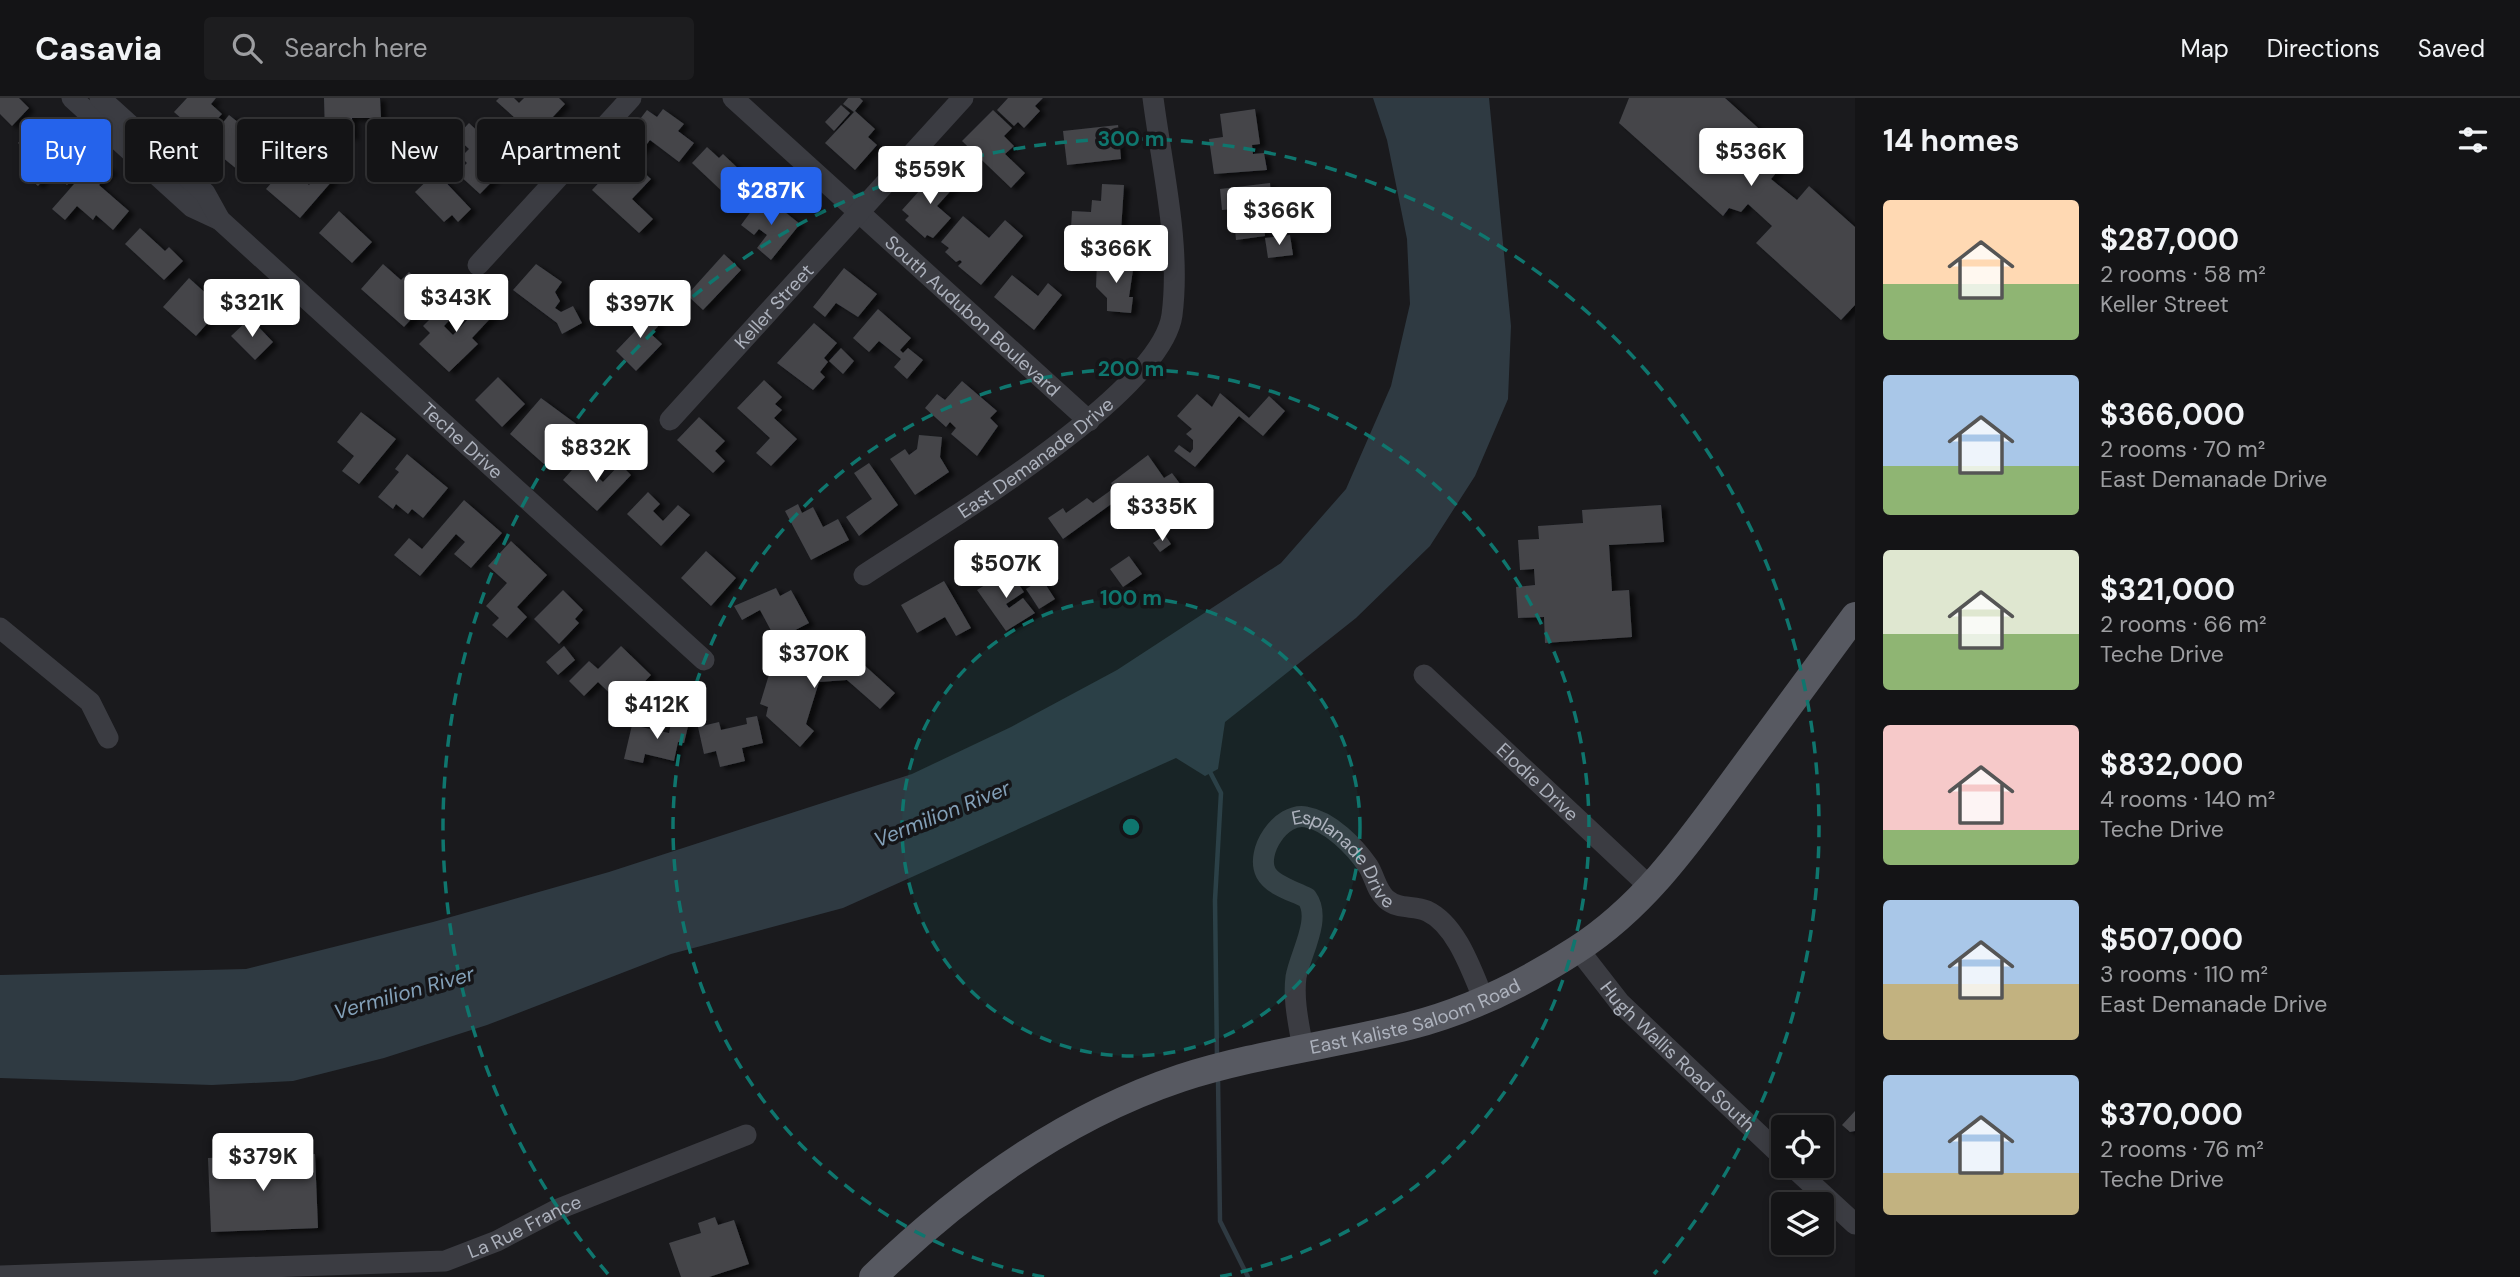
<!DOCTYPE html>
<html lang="en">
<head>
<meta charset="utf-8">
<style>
	:root { --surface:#141416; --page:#1d1d1f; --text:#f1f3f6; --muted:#9d9ea1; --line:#333335; --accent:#2563eb }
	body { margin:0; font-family:"DM Sans",sans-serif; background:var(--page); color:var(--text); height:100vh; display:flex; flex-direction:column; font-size:26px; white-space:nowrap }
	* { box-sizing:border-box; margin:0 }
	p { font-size:23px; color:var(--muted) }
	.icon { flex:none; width:38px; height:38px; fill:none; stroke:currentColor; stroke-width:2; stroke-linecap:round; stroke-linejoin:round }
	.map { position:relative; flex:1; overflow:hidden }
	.details { display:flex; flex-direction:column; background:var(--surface); width:665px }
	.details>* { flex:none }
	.guide { position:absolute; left:21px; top:21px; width:665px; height:63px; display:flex; gap:14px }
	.tools { position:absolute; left:1771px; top:1017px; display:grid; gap:14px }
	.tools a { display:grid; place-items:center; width:63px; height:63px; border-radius:7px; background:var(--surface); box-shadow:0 4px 10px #0003,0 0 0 2px var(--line); font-size:35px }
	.price { position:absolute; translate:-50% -60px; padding:0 16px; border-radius:7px; background:#fff; color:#222; font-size:23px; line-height:46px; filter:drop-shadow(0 2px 4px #0008) }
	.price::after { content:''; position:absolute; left:50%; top:42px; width:21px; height:16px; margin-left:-10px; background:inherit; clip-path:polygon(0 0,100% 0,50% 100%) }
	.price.active { background:var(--accent); color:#fff }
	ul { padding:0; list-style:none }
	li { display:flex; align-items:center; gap:21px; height:175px; padding:0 28px }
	li span { display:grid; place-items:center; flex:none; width:196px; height:140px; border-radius:7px; color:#555 }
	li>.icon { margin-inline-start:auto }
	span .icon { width:84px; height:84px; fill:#fffc; stroke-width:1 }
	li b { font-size:30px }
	h2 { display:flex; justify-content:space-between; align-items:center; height:84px; padding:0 28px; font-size:30px }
	.tag { padding:0 24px; border-radius:7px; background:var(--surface); box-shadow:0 4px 10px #0003,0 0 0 2px var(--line); font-size:24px; line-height:63px }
	.tag.active { background:var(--accent); color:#fff }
	header { display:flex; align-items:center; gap:42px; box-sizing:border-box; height:98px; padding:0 35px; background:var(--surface); border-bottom:2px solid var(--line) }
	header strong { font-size:33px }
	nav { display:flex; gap:38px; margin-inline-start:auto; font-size:24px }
	.search { width:490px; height:63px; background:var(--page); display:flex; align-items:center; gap:18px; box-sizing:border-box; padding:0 24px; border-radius:7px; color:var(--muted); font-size:26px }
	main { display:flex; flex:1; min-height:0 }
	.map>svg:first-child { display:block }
	.water { fill:#2f3a42 }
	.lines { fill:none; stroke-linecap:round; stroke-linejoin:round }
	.stream { stroke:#2f3a42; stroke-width:4.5 }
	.building { fill:#44454a; filter:url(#shadow) }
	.minor { stroke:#3b3c42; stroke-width:21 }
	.major { stroke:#575961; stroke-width:28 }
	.ring { fill:none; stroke:#0f766e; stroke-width:3.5; stroke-dasharray:12 9 }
	.labels { text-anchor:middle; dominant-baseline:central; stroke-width:7; stroke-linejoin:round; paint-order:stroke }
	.street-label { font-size:19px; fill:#adb2bd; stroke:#151518 }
	.water-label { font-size:21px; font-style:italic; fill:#83a0b8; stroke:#151518 }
	.centre { fill:#0f766e; stroke:#151518; stroke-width:3.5 }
	.ring-label { font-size:21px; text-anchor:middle; font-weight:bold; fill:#0f766e; stroke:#151518; stroke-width:7; stroke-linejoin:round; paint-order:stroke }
</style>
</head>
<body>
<header>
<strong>Casavia</strong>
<div class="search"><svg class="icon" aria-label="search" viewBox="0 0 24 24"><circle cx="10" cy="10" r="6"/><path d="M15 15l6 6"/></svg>Search here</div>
<nav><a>Map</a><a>Directions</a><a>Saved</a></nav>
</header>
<main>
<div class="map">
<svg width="1855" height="1179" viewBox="0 0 1855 1179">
	<defs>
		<filter id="shadow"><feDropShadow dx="5.5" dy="3" stdDeviation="2" flood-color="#0009"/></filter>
	</defs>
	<rect width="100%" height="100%" fill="#1a1a1d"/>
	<path class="water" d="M1373,0H1489L1511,228L1508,301L1475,378L1430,448L1356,520L1225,624L1218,671L1205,678L1176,660L843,810L671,856L487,927L384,960L293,983L212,987L0,980V877L246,871L433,824L609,774L912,676L1011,629L1117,572L1281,465L1346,391L1391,288L1410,206L1407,141L1387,42Z"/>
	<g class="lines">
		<path class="stream" d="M1209,672L1221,695L1215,802L1217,961
			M1218,980L1220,1123L1248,1179"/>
	</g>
	<path class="building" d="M0,0H19L29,10L12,28L0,16Z
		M187,0H216L211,6L222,16L201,38L174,14Z
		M324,0H380L381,20H352L353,39H325Z
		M499,0H514L519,5L524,0H559L565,6L535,38L496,3Z
		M848,0H860L863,3L854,14L843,6Z
		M1008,0H1043L1035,8L1040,13L1024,30L1018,24L1014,28L997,12Z
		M1629,0H1725L1786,55L1778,64L1782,68L1771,81L1797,102L1809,88L1855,129V207L1841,222L1756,145L1772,128L1748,106L1741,114L1729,110L1723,118L1619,25Z
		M841,7L850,15L834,33L825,24Z
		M663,11L684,26L678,33L694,45L679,64L650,42L640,55L623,43L647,12L657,19Z
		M1255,11L1260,46L1252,47L1253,56L1264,55L1267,72L1214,76L1209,41L1223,39L1220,16Z
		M993,12L1012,30L1004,38L1014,48L1005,56L1025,75L1011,90L962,43Z
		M855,13L875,31L868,39L877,47L855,72L825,45Z
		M229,17L273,52L249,81L206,46Z
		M469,25L486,41L482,45L507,68L480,96L457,75L467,65L461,59L469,51L456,39Z
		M1118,27L1121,61L1067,67L1063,33Z
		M29,32L45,46L48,42L81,71L67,87L51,73L38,88L21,73L34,59L18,45Z
		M707,49L719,60L723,56L745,77L726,97L692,65Z
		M625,57L651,81L632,101L653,121L639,135L592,92Z
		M294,59L305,69L298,77L309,87L321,72L333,82L300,120L266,91Z
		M97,60L112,73L99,87L129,113L113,132L96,117L93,122L77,108L65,122L52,111Z
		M938,72L956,87L937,108L951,120L933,140L927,137L925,140L905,122L909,118L902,112Z
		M436,74L471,111L458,124L452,117L444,124L415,94Z
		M1270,85L1272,106L1262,107L1265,138L1236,142L1233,111L1222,112L1220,91Z
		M1102,86L1124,87L1121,133L1071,130L1072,113L1091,114L1092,102L1101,103Z
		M770,102L800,126L771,162L757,150L767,137L759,131L754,137L741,127L755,108L761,113Z
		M339,113L372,144L352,165L319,135Z
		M963,118L989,140L1005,122L1023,138L981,187L958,168L962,164L960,162L956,164L945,154L949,150L941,144Z
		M140,130L165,153L169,149L183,163L164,182L125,146Z
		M1290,137L1293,157L1268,160L1265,140Z
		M724,156L741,172L703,212L687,197Z
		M1097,163L1134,165L1129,199H1133L1131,215L1107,213V200L1096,189Z
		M383,166L401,182L409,174L422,186L414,195L426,205L404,229L361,191Z
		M536,166L562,184L555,194L560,203L555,210L561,214L573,208L582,225L562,236L557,225L513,192Z
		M844,170L877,196L858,219L836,205L825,219L813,209Z
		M1012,177L1038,198L1048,185L1062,197L1034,232L994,199Z
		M189,180L211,200L220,191L230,200L196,238L163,209Z
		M491,197L502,208L472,240L478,246L449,274L419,246L430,235L423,228L446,205L456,215L444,228L453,237Z
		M641,208L660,226L651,236L662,246L636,273L616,253L638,230L628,221Z
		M878,211L911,240L900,252L903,255L908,250L923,262L907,281L894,269L901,261L879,243L869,254L853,240Z
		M250,220L273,244L255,262L231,238Z
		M814,225L837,245L824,260L828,264L820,274L825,279L813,292L777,265Z
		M841,250L854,263L843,276L829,263Z
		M498,279L525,306L502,329L475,302Z
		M764,282L782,299L775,306L782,312L774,320L797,341L771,368L756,355L770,340L737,310Z
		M962,283L997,313L990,320L998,328L977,358L951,336L956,330L950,324L946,329L925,310L937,296L945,302Z
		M1220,295L1249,320L1269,298L1285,313L1263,338L1239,318L1195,369L1174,353L1179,347L1190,355L1193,351V342L1186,336L1192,331L1177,318L1197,296L1212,309Z
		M541,300L579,328L545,367L510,336Z
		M361,314L396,341L359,386L342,373L354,358L337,344Z
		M699,319L725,343L715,353L725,363L713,375L677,342Z
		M919,337L942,339L940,359L949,374L915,397L890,361L905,351L909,357L917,351Z
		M407,356L448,390L423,420L412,411L408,416L396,406L393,411L378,399L399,374L395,371Z
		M1148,357L1164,380L1172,375L1192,402L1183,408L1175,396L1137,422L1121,399L1063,441L1048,420L1063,410L1066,415L1087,400L1093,405L1114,390L1111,385Z
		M580,363L603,384L620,366L631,377L597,413L563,382Z
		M869,365L898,407L859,438L846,419L872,401L854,375Z
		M648,394L660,406L653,413L663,423L678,407L690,417L661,448L627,416Z
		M464,402L502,435L471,470L454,456L465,444L456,436L420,478L394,457L409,440L422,451Z
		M798,406L802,415L813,409L823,429L838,421L849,442L811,462L785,413Z
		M1661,407L1664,444L1609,447L1612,493L1629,492L1632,539L1545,545L1544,519L1518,520L1516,489L1535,487L1534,471L1520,472L1518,442L1539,441L1538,428L1583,425L1582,412Z
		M1165,437L1171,446L1160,454L1153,445Z
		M511,443L547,477L517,509L527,519L507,540L492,527L499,520L486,508L507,485L488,468Z
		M706,453L736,480L711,508L681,480Z
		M1129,458L1142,476L1123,489L1110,471Z
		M1009,472L1024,494L1006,506L1009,510L1023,500L1035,515L1006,533L977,492Z
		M1042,481L1055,501L1039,511L1026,491Z
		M944,483L971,530L956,538L945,519L917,535L901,507Z
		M776,490L780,498L791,492L809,525L776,542L760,512L742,522L734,508Z
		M563,492L583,512L575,521L579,525L559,546L534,521Z
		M564,548L575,562L558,577L546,564Z
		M621,548L651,577L622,607L598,584L584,598L569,583L589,563L598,571Z
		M852,556L895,595L880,611L847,582L819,584L806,626L814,633L800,649L766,618L768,609L760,606L771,570L783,569L785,562Z
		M673,616L690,620L684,645L678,644L674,663L645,656L643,665L624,661L632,627L669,635Z
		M757,618L763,645L742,650L745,663L720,669L716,653L704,656L698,629L719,624L721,632L747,626L746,620Z
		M1855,1013V1033L1850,1034L1842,1027Z
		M315,1056L318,1130L211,1134L208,1060Z
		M715,1119L718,1127L734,1122L749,1166L709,1179H681L669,1145L701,1135L698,1125Z"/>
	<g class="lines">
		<g class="minor">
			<path d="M72,0L192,109L220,122"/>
			<path id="s1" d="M100,0L205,95L220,122L704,562"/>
			<path id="s2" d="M733,0L1089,323"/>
			<path d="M478,167L631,0"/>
			<path id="s3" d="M670,322L963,0"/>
			<path id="s4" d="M864,477C933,431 1161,297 1172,217C1181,147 1162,70 1153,0"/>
			<path d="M0,530L90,604L108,640"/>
			<path id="s5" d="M1424,577L1650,789"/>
			<path id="s6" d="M1578,851L1620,905L1783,1059"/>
			<path id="s7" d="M1303,951C1299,927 1293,903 1296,879C1300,856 1322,821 1307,800C1294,793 1273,788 1266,775C1255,754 1281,714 1306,719C1330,723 1355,749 1368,768C1375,779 1376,792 1386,801C1399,812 1413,807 1427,813C1457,827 1472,874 1484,902"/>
			<path d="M1792,1068L1855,1126"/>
			<path id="s8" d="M0,1178L445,1163L497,1143L556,1112L746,1037"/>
		</g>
		<path class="major" id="s9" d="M873,1179C960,1095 1064,1019 1181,980C1255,956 1333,947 1409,928C1468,913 1525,885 1576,852C1645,808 1691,741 1738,677C1777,624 1816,571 1855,518"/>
	</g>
	<circle cx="1131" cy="729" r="229" fill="#0f766e" fill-opacity=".12"/>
	<g class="ring">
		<circle cx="1131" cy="729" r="229"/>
		<path d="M1044 1179A458 458 0 1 1 1218 1179"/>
		<path d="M608 1176A688 688 0 1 1 1654 1176"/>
	</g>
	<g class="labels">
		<g class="street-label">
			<text stroke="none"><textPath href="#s3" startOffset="154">Keller Street</textPath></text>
			<text stroke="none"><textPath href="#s2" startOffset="324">South Audubon Boulevard</textPath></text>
			<text stroke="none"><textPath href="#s1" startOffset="500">Teche Drive</textPath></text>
			<text stroke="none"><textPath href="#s4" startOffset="208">East Demanade Drive</textPath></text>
			<text stroke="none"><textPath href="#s5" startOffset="156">Elodie Drive</textPath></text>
			<text stroke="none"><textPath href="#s7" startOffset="340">Esplanade Drive</textPath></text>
			<text stroke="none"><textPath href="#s9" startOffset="612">East Kaliste Saloom Road</textPath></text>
			<text stroke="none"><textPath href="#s6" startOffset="147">Hugh Wallis Road South</textPath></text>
			<text stroke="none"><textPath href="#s8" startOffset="532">La Rue France</textPath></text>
		</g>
		<g class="water-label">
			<text transform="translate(942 716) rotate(-22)">Vermilion River</text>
			<text transform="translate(404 895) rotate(-16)">Vermilion River</text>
		</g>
	</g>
	<circle cx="1131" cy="729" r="10" class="centre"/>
	<g class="ring-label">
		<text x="1131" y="48">300 m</text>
		<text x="1131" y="278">200 m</text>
		<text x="1131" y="507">100 m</text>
	</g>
</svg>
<div class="tools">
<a><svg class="icon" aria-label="locate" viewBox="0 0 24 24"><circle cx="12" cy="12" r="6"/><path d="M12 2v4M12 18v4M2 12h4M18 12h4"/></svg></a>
<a><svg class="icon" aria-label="layers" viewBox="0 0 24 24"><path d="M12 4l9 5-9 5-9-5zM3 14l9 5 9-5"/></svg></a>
</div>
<b class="price" style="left:1751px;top:90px">$536K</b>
<b class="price" style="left:930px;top:108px">$559K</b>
<b class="price active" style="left:771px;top:129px">$287K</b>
<b class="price" style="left:1279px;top:149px">$366K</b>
<b class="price" style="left:1116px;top:187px">$366K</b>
<b class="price" style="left:456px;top:236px">$343K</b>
<b class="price" style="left:252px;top:241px">$321K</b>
<b class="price" style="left:640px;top:242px">$397K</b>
<b class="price" style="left:596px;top:386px">$832K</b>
<b class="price" style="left:1162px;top:445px">$335K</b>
<b class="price" style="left:1006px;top:502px">$507K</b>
<b class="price" style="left:814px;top:592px">$370K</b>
<b class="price" style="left:657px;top:643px">$412K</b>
<b class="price" style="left:263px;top:1095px">$379K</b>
<div class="guide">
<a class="tag active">Buy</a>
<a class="tag">Rent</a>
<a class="tag">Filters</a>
<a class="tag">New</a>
<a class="tag">Apartment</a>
</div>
</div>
<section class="details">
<h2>14 homes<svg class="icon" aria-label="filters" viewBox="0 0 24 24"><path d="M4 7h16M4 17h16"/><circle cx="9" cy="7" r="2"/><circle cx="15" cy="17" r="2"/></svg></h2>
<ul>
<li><span style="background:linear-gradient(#ffd9b3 60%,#8fb573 0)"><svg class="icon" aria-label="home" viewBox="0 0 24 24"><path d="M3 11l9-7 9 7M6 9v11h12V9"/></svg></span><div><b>$287,000</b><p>2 rooms · 58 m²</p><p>Keller Street</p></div></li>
<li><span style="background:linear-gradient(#a9c7e8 65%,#8fb573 0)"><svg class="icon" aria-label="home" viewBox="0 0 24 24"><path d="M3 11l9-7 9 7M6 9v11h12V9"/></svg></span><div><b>$366,000</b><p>2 rooms · 70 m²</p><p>East Demanade Drive</p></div></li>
<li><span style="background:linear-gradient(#dfe7d0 60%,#8fb573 0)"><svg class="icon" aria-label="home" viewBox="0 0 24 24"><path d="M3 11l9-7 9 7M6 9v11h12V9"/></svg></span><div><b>$321,000</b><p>2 rooms · 66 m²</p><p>Teche Drive</p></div></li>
<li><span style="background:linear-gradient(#f6c9c9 75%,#8fb573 0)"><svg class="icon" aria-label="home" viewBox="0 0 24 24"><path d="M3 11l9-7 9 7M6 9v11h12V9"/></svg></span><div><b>$832,000</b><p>4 rooms · 140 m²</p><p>Teche Drive</p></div></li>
<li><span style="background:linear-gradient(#a9c7e8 60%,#c2b280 0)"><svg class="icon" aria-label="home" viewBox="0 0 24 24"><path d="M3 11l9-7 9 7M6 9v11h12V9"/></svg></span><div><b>$507,000</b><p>3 rooms · 110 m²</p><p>East Demanade Drive</p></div></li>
<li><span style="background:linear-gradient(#a9c7e8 70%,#c2b280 0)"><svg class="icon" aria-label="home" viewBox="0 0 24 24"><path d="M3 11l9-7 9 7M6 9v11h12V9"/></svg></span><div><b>$370,000</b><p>2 rooms · 76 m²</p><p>Teche Drive</p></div></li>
</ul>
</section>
</main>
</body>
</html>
